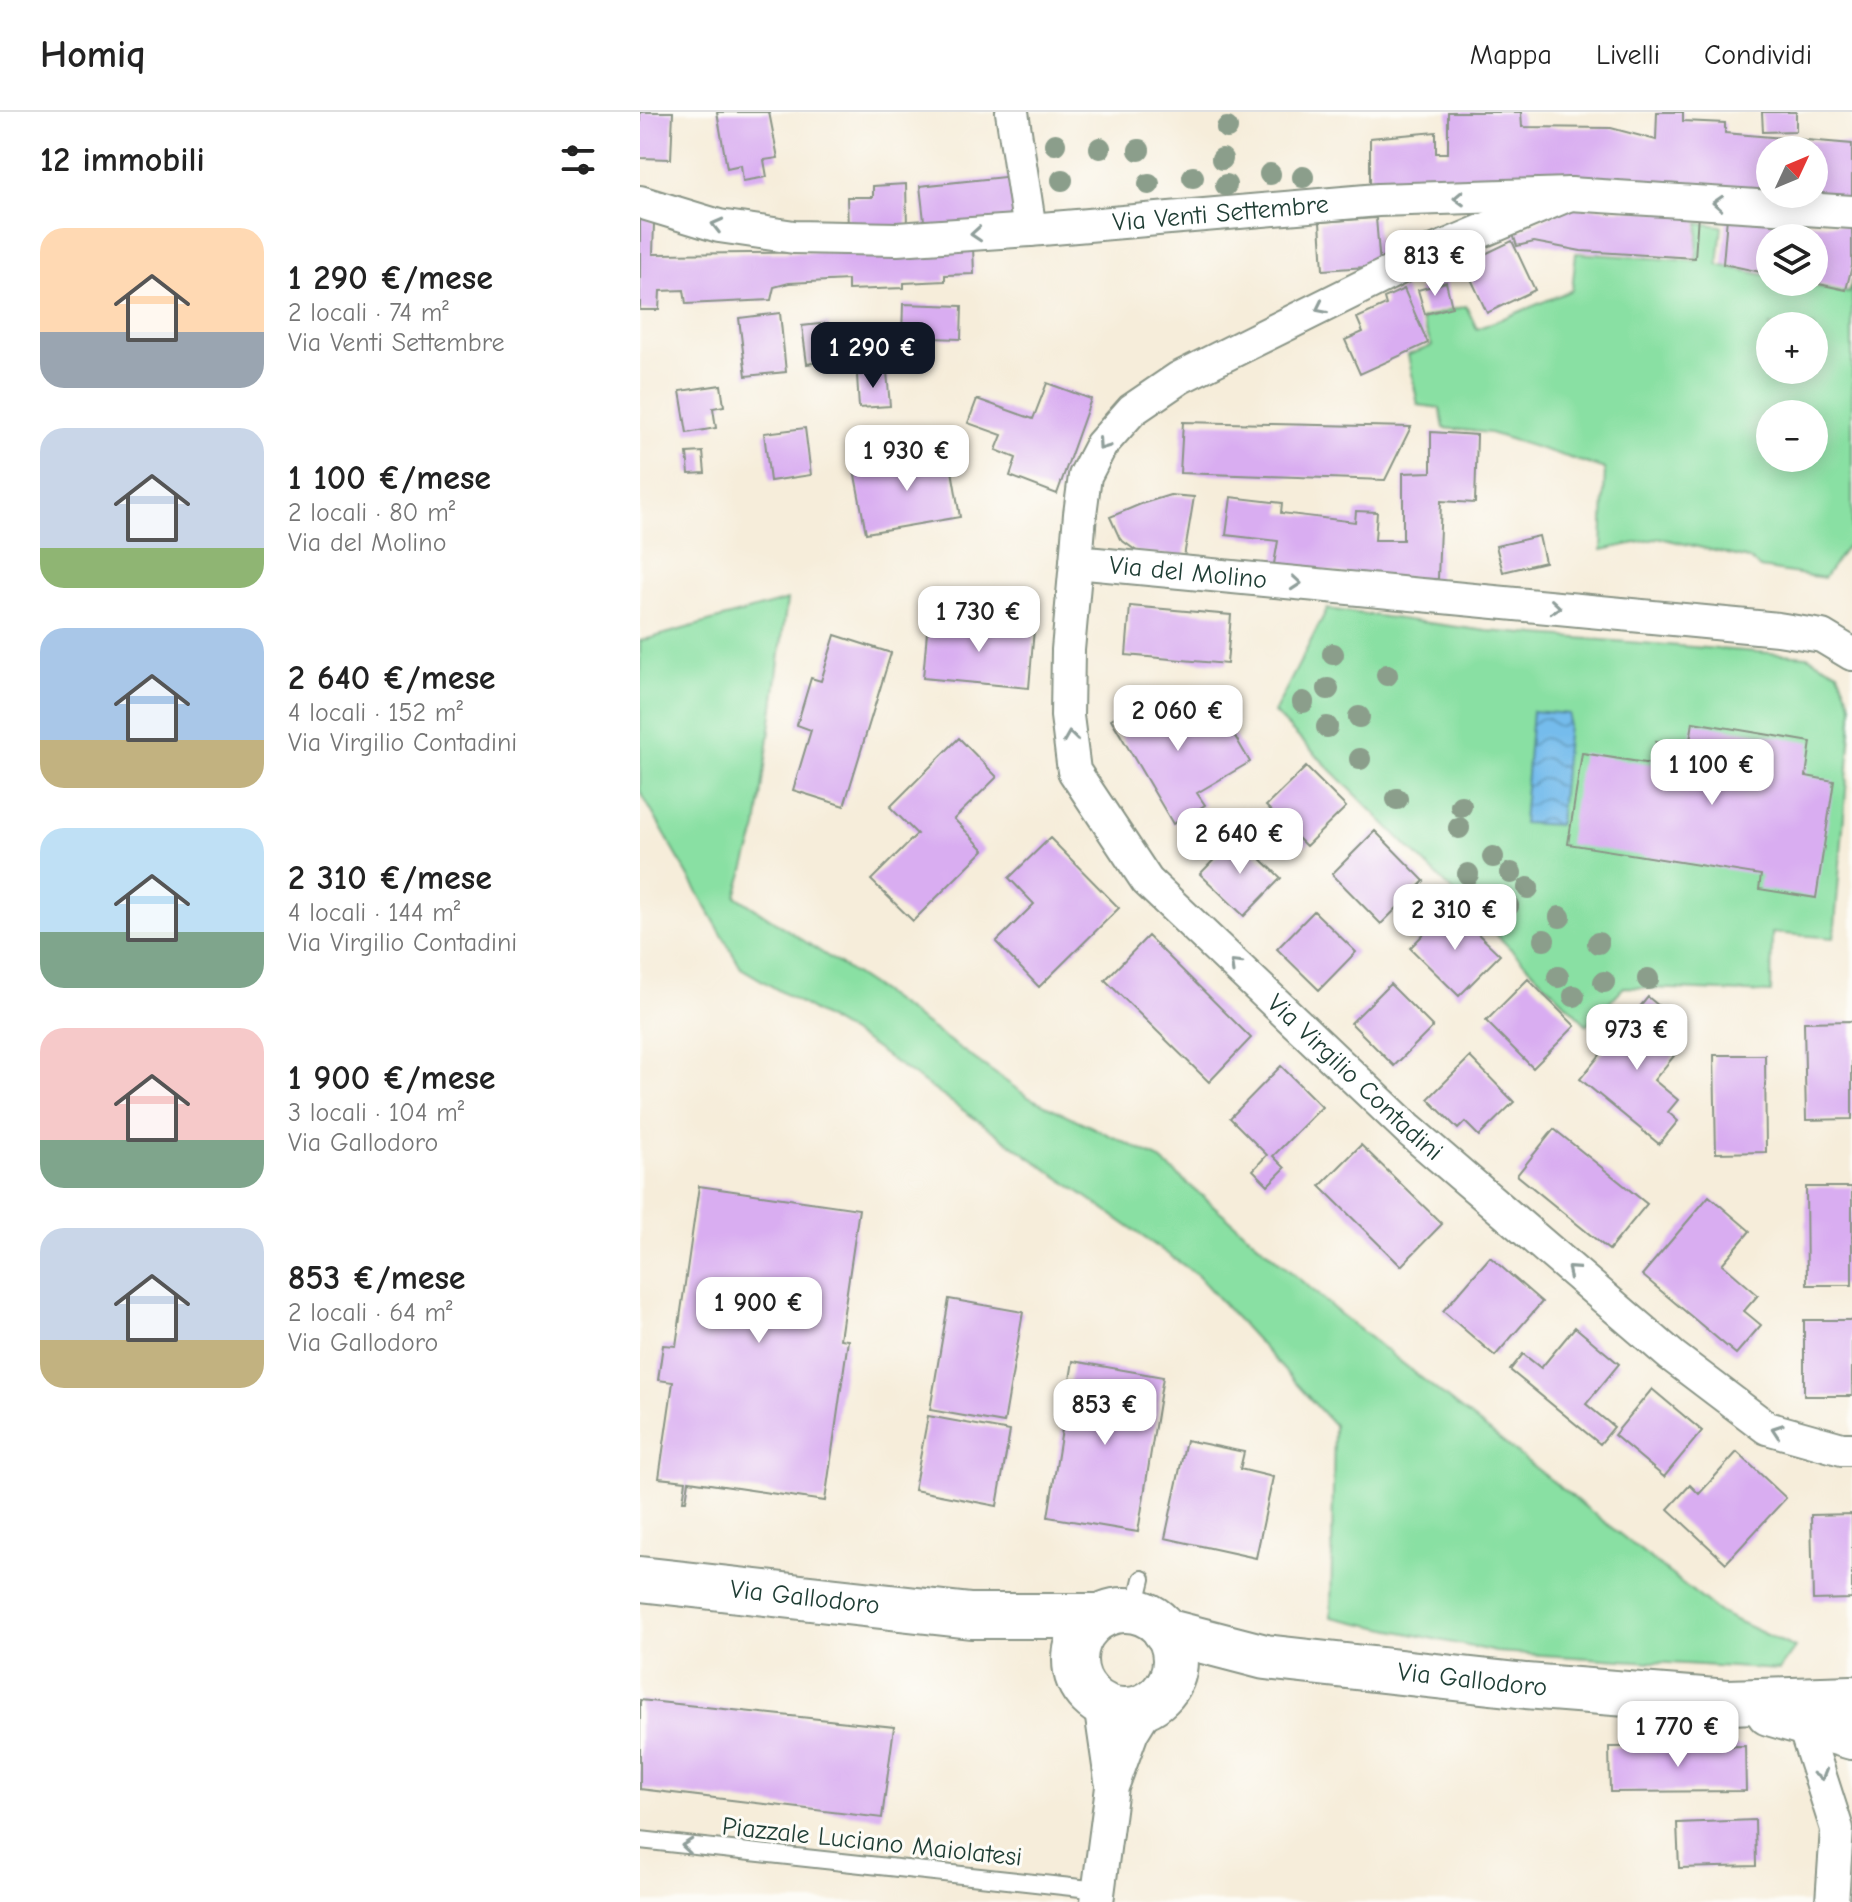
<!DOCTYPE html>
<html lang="it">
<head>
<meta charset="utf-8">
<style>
	:root { --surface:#fff; --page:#f2f2f2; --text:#222; --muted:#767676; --line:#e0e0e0; --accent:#111827 }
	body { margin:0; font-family:"Comic Neue",sans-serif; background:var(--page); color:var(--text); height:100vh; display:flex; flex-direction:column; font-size:30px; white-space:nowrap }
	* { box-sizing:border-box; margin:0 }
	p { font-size:26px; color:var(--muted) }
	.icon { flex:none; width:44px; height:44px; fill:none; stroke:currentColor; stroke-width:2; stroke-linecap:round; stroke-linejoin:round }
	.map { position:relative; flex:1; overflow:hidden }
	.details { display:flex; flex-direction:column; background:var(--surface); width:640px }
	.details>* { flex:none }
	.needle { width:52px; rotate:46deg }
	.tools { position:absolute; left:1116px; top:24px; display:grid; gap:16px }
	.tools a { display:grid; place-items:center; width:72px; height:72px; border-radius:50%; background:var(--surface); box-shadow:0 4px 20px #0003; font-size:40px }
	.price { position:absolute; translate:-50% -68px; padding:0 18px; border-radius:16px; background:#fff; color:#222; font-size:26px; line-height:52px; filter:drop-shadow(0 2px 4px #0008) }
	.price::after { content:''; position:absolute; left:50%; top:48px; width:24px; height:18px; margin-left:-12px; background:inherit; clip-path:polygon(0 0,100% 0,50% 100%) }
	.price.on { background:var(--accent); color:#fff }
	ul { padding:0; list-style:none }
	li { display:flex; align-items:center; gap:24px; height:200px; padding:0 40px }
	li span { display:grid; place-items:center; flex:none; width:224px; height:160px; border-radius:24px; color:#555 }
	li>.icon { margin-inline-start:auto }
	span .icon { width:96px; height:96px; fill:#fffc; stroke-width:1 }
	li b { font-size:34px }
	h2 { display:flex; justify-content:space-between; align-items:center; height:96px; padding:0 40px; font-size:34px }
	header { display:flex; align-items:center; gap:48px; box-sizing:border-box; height:112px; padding:0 40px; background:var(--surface); border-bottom:2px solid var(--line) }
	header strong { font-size:38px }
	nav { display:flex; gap:44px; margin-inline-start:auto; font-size:28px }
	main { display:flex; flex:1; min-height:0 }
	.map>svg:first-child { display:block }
	.green { fill:#89e0a3; stroke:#548e6c; stroke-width:2; fill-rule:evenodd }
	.water { fill:url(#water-waves); stroke:#4a7c90; stroke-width:2 }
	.building { fill:#d9adf1; fill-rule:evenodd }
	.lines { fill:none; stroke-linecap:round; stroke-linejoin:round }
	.service-casing { stroke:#8a9587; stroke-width:20 }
	.minor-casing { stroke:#8a9587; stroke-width:36 }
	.secondary-casing { stroke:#8a9587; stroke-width:48 }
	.service { stroke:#fff; stroke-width:16 }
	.minor { stroke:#fff; stroke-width:32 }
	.secondary { stroke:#fff; stroke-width:44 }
	.tree { fill:#8b9e8b }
	.oneway { stroke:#8f9e9a }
	.labels { text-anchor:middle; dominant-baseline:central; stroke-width:6; stroke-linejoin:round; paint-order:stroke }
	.street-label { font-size:26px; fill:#1f3d34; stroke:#fdfcf7 }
</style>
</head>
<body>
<header>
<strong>Homiq</strong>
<nav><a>Mappa</a><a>Livelli</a><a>Condividi</a></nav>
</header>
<main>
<section class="details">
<h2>12 immobili<svg class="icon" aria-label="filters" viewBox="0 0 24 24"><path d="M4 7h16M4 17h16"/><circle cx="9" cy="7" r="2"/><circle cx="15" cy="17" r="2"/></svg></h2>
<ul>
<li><span style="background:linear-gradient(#ffd9b3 65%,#9aa5b1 0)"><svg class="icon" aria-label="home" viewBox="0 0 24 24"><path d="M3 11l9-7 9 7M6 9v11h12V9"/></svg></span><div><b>1 290 €/mese</b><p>2 locali · 74 m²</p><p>Via Venti Settembre</p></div></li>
<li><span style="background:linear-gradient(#c9d6e8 75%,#8fb573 0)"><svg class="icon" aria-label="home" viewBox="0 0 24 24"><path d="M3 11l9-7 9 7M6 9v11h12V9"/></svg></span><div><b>1 100 €/mese</b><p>2 locali · 80 m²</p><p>Via del Molino</p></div></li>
<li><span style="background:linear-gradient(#a9c7e8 70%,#c2b280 0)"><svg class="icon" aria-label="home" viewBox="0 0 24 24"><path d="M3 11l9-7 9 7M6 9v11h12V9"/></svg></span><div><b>2 640 €/mese</b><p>4 locali · 152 m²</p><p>Via Virgilio Contadini</p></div></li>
<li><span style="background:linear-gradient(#bfe0f5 65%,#7fa58c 0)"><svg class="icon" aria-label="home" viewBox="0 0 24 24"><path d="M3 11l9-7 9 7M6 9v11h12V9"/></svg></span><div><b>2 310 €/mese</b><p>4 locali · 144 m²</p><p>Via Virgilio Contadini</p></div></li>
<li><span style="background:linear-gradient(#f6c9c9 70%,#7fa58c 0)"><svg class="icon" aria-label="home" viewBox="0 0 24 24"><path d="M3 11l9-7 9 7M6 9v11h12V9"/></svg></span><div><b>1 900 €/mese</b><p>3 locali · 104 m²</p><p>Via Gallodoro</p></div></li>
<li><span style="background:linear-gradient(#c9d6e8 70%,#c2b280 0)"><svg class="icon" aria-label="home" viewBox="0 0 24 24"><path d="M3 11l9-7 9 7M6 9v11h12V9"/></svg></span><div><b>853 €/mese</b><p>2 locali · 64 m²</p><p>Via Gallodoro</p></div></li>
</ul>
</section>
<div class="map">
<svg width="1212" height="1790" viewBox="0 0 1212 1790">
	<defs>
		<pattern id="water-waves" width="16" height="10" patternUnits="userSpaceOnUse" patternTransform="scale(2)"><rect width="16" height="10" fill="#74bcec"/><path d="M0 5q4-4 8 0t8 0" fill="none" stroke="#5f9ac0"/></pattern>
	</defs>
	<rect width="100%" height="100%" fill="#fdfcf7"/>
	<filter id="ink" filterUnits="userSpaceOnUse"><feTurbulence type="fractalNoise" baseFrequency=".0125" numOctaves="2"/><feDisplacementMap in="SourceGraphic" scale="16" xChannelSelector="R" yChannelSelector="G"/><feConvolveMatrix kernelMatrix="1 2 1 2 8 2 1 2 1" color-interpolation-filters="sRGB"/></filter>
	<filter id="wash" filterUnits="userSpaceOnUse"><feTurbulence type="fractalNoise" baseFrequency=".006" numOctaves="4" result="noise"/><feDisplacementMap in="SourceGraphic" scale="32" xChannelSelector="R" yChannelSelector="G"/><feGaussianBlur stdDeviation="1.8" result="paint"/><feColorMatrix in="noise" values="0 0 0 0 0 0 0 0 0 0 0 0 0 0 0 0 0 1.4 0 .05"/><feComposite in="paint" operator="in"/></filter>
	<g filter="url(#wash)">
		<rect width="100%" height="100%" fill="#f6edda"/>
		<path class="green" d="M1059,111L1082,114L1078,153L1130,164V170H1156L1209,181L1212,168V427L1184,466L1120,456L1109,447L1020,426L962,438L965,357L850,321L804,316L800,296L778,293L768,243L792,234L781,207L826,194L837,217L932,178L936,141L1056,149ZM1130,214H1174V258H1130ZM1130,302H1174V346H1130Z
			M147,488L117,716L96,784L231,873L388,985L518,1046L700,1202L1080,1501L1155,1536L1139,1558L856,1540L691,1505L694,1313L556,1162L226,930L101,856L0,679V529Z
			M687,497L847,519L1167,544L1198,560L1212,593V605L1194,826L1132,821L1131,881L984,875L947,913L634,601Z"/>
		<path class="water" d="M892,599L929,602L919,713L883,711Z"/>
		<g id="blocks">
			<path class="building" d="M0,0H33L31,47L0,46Z
				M77,0H129L138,46L124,48L127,65L103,69L101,53L87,56Z
				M808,0H881L882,15L971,16L1016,28L1017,0H1043V9L1085,11V21L1212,32V90L730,75V26L796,20V41H808ZM1130,38H1174V82H1130Z
				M1122,0H1156V19L1123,20Z
				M373,64L378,107L285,117L280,74Z
				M266,72L267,115L208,118L207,85H233V74Z
				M929,95L1058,102L1055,146L941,139L894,130L877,134L873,122Z
				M0,104H4L14,111L13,142L207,140L333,135L334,162L305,163V169L264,171V176L208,178V168L149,171L134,175L131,188L46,192L44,178L20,179L19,198H0Z
				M1087,105L1212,114V154L1206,178L1174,171V126H1130V162L1083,152Z
				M736,106L740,154L683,158L680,110Z
				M872,129L895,178L847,201L824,152Z
				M806,170L812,195L785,202L778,178Z
				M764,177L788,231L720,262L705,228L723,220L717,206L746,193L744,186Z
				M263,192L322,194L321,227L262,225Z
				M140,201L146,260L106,264L99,206Z
				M188,211L190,222L205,219L210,254L186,257L185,249L167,252L162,214Z
				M247,260L250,294L219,296L217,263Z
				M407,271L451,287L417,382L370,364L376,346L356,338L362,323L328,311L337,287L393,307Z
				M81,273L84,294L73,296L76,316L47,321L40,279Z
				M543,310L771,315L745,368L540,361Z
				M165,316L171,363L130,369L124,321Z
				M791,320L837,323L835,391L801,389L798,467L734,465L634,452L638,429L586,423L591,385L642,391L641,401L715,410L716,399L737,400L735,428H763V361L791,360Z
				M63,340L65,361L49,362L47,341Z
				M309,341L320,405L226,421L214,358Z
				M530,383L554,385L544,445L498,440L480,427L470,405L501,392Z
				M899,424L905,450L863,460L856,434Z
				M490,494L591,503L587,552L486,543Z
				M288,508L394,517L389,576L283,566Z
				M195,523L251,541L204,694L153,678L171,618L157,613L171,566L181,569Z
				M522,577L548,622L582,602L610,650L557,681L565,693L533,712L471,607Z
				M1053,610L1171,630L1166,664L1194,669L1176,786L1119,777L1121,763L928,732L942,641L1012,652L1016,630L1049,635Z
				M319,626L357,665L314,707L344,738L273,809L231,768L277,722L250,695Z
				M666,655L706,695L666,734L626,694Z
				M735,719L784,769L741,812L692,762Z
				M597,724L641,766L604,804L560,762Z
				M410,726L479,796L399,875L356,830L394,792L369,766Z
				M810,795L860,843L819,884L770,836Z
				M674,799L716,840L679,878L637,837Z
				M508,824L611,926L569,970L465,868Z
				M888,867L935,914L893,956L846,909Z
				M750,872L793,915L754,954L711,911Z
				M1008,885L1036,908L1018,931L1034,944L1014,968L1038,988L1028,1000L1038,1009L1019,1032L940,967Z
				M1212,909V1007L1166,1008L1164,910Z
				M1074,943H1125L1126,1040L1076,1041Z
				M830,945L874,990L839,1024L825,1010L818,1017L788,987Z
				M641,954L682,995L633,1044L645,1056L628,1073L613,1058L627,1043L590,1006Z
				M914,1017L1007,1092L969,1138L877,1063Z
				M721,1033L802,1112L761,1154L680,1074Z
				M59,1074L219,1097L200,1227L208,1228L185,1389L49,1369L46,1389H43L46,1369L19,1366L33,1270L18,1268L23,1233L36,1234Z
				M1166,1075H1212V1173H1167Z
				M1069,1084L1110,1119L1082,1152L1118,1183L1104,1199L1121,1213L1096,1242L1002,1163Z
				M850,1145L902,1190L855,1244L803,1199Z
				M309,1187L383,1200L364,1311L290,1298Z
				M1164,1208H1212V1284H1164Z
				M935,1215L979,1252L946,1292L974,1315L960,1332L870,1258L883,1242L901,1256Z
				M433,1249L523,1265L498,1420L408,1405Z
				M1012,1277L1062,1319L1024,1365L974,1323Z
				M288,1304L370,1319L357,1394L274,1378Z
				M546,1328L604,1340L600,1357L633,1365L616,1446L525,1426Z
				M1097,1340L1146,1386L1086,1451L1028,1397L1050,1373L1059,1382Z
				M1212,1402V1487L1173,1488L1171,1403Z
				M0,1588L254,1615L242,1706L0,1677Z
				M1105,1634L1106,1679L970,1680L969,1635Z
				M1115,1708L1116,1754L1039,1756L1037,1711Z"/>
		</g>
	</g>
	<g filter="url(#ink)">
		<use href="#blocks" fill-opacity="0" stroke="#8a9587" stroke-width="2"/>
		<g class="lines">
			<g class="service-casing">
				<path id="service" d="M494,1500L502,1467
					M0,1728L459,1778"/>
			</g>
			<g class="minor-casing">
				<g id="minor">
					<path d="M372,0L390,118"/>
					<path id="s1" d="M930,82L792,140L539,266L492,298L461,333L445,364L440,402L436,450L1138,517L1182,524L1212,542"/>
					<path id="s2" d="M0,90L79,114L154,125L257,127L390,118L738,88L930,82L1212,100"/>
					<path id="s3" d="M436,450L428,538L427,604L434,659L507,769L769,1018L1032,1244L1127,1316L1202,1337H1212"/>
					<path d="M460,1592L471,1668"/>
					<path d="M1163,1611L1197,1717L1192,1790"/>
					<path d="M457,1790L472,1675L492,1620L510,1591"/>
				</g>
			</g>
			<g class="secondary-casing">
				<g id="secondary">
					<path id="s4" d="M0,1467L331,1504H461"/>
					<circle cx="485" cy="1548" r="50"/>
					<path id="s5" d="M525,1519L625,1545L886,1574L1088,1590L1212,1586"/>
					<path d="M1129,1601L1212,1625"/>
				</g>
			</g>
			<use href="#service" class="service"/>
			<use href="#minor" class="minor"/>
			<use href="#secondary" class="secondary"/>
		</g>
		<g class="tree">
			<circle cx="587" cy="16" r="11"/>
			<circle cx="415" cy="32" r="11"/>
			<circle cx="460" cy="36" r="11"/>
			<circle cx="499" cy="38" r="11"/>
			<circle cx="582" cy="47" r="11"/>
			<circle cx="630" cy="62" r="11"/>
			<circle cx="553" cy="65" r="11"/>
			<circle cx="663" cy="65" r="11"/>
			<circle cx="422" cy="68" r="11"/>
			<circle cx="509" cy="72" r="11"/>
			<circle cx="586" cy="73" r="11"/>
			<circle cx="693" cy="542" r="11"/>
			<circle cx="747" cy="563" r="11"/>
			<circle cx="688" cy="577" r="11"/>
			<circle cx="663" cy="590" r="11"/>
			<circle cx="719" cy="605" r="11"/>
			<circle cx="687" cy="615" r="11"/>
			<circle cx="720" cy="647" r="11"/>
			<circle cx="757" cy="687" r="11"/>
			<circle cx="821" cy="694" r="11"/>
			<circle cx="819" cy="716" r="11"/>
			<circle cx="853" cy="745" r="11"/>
			<circle cx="871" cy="761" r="11"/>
			<circle cx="828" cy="762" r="11"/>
			<circle cx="888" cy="776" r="11"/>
			<circle cx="868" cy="794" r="11"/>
			<circle cx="920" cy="805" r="11"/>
			<circle cx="904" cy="828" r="11"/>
			<circle cx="958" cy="831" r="11"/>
			<circle cx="918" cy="865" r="11"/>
			<circle cx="1008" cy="867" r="11"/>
			<circle cx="964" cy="870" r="11"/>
			<circle cx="934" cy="884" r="11"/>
		</g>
		<defs><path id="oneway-chevron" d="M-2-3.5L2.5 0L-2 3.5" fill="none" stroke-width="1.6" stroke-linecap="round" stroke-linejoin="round" transform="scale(2)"/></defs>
		<g class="oneway">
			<use href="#oneway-chevron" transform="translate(819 86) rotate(178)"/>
			<use href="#oneway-chevron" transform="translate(1078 91) rotate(-177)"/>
			<use href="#oneway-chevron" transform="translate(77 113) rotate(-166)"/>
			<use href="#oneway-chevron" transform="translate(336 122) rotate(176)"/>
			<use href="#oneway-chevron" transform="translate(681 196) rotate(154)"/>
			<use href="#oneway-chevron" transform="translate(463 333) rotate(125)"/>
			<use href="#oneway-chevron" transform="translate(656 471) rotate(5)"/>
			<use href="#oneway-chevron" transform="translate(915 495) rotate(5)"/>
			<use href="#oneway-chevron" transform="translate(430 625) rotate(-98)"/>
			<use href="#oneway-chevron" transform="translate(595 853) rotate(-136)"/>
			<use href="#oneway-chevron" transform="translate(932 1159) rotate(-139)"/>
			<use href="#oneway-chevron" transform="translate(1137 1318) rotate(-161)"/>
			<use href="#oneway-chevron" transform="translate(1181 1663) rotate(73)"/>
			<use href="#oneway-chevron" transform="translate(47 1734) rotate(-174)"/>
		</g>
	</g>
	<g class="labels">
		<g class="street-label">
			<text stroke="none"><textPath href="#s2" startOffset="586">Via Venti Settembre</textPath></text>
			<text stroke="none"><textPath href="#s1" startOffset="770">Via del Molino</textPath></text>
			<text stroke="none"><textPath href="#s3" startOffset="628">Via Virgilio Contadini</textPath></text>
			<text stroke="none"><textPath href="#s4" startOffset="166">Via Gallodoro</textPath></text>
			<text stroke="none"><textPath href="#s5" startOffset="312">Via Gallodoro</textPath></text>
			<text transform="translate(232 1730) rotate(6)">Piazzale Luciano Maiolatesi</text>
		</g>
	</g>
</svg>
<div class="tools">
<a><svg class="needle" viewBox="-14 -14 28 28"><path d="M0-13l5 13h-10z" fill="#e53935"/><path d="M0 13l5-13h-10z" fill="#767676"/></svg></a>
<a><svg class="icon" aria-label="layers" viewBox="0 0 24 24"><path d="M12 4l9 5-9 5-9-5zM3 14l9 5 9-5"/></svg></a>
<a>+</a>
<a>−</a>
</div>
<b class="price" style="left:795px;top:186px">813 €</b>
<b class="price on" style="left:233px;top:278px">1 290 €</b>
<b class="price" style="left:267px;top:381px">1 930 €</b>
<b class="price" style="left:339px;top:542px">1 730 €</b>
<b class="price" style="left:538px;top:641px">2 060 €</b>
<b class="price" style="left:1072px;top:695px">1 100 €</b>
<b class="price" style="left:600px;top:764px">2 640 €</b>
<b class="price" style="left:815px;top:840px">2 310 €</b>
<b class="price" style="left:997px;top:960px">973 €</b>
<b class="price" style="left:119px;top:1233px">1 900 €</b>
<b class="price" style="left:465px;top:1335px">853 €</b>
<b class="price" style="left:1038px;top:1657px">1 770 €</b>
</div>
</main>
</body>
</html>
